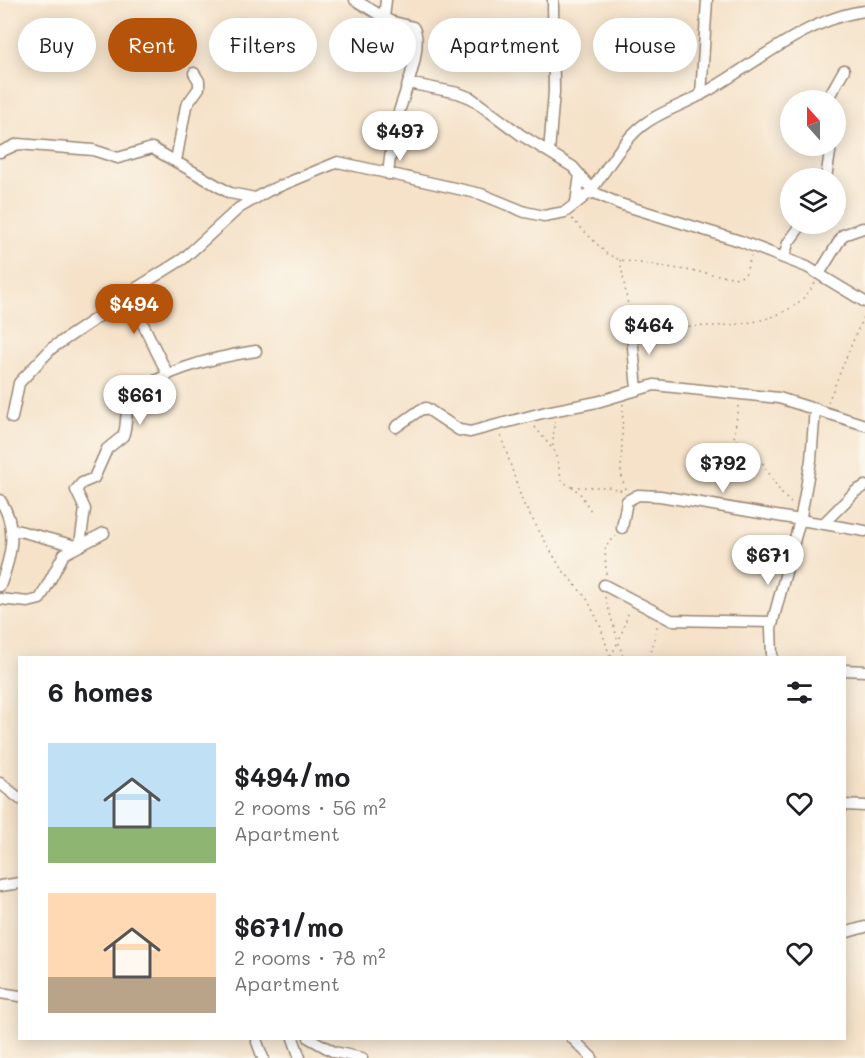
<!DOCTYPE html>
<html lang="en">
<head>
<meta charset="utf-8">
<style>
	:root { --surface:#fff; --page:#f2f2f2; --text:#202124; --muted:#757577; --accent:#b45309 }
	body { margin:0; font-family:Mali,sans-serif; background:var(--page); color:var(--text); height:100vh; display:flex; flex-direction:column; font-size:22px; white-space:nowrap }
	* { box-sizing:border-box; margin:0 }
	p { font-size:20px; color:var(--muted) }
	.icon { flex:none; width:33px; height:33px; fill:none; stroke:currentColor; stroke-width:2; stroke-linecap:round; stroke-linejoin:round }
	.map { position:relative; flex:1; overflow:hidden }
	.drawer { position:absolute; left:18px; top:656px; width:828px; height:384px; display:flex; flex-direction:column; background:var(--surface); border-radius:0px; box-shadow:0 3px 15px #0003 }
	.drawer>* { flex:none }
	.hud { position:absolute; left:18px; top:18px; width:830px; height:54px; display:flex; gap:12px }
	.needle { width:39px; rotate:339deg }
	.controls { position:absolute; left:780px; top:90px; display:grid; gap:12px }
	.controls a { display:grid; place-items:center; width:66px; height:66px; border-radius:50%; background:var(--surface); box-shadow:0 3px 15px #0003; font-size:30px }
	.price { position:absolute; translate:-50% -51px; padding:0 14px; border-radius:21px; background:#fff; color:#222; font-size:20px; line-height:39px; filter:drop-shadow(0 2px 3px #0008) }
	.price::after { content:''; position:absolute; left:50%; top:36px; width:18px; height:14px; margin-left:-9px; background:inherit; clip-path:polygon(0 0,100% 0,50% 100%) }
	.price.active { background:var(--accent); color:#fff }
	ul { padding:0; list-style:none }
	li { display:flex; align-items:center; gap:18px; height:150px; padding:0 30px }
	li span { display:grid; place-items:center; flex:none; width:168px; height:120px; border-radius:0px; color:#555 }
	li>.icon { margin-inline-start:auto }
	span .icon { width:72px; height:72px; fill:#fffc; stroke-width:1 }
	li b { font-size:26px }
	h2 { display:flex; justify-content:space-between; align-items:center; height:72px; padding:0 30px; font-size:26px }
	.chip { padding:0 21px; border-radius:27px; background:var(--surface); box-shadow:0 3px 15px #0003; font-size:21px; line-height:54px }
	.chip.active { background:var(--accent); color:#fff }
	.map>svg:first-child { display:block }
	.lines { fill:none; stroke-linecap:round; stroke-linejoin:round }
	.minor-casing { stroke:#988674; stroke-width:13 }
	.path { stroke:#988674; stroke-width:1.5; stroke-dasharray:1.5 4.5; stroke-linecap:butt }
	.minor { stroke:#fff; stroke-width:10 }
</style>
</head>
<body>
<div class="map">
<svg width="865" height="1058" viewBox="0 0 865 1058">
	<rect width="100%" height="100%" fill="#fbf7ec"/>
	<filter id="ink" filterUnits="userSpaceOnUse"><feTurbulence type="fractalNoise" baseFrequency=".0167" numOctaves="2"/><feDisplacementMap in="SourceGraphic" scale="12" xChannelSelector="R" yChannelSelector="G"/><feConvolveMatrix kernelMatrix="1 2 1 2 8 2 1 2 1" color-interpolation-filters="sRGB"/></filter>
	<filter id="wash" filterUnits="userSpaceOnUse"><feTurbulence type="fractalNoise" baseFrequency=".008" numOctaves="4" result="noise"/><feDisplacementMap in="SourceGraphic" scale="24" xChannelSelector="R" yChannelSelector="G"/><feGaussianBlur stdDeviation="1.35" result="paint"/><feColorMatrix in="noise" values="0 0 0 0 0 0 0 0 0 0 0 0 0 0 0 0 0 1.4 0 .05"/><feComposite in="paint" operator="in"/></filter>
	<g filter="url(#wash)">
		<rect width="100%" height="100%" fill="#f5e2c9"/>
	</g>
	<g filter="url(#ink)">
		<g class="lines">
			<g class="minor-casing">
				<path id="minor" d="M355,0L390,21L413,27C426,45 401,101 396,122C392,139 390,157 388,174
					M384,18L386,0
					M408,83L458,93L471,98L521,135L573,167L595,193
					M701,95L707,0
					M827,100L844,70
					M0,152L18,144L93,150L118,158L152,148L230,193L255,198
					M549,152L554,92L553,0
					M176,161L186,106L199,88V81L194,73
					M826,178L831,146
					M592,189C607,169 623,140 643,125C661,111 684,105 704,93C754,65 807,18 865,11
					M576,203L580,175
					M784,258L788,243L802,224
					M819,274L843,235L863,228
					M132,291L137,312L168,375
					M631,326L637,389
					M12,418L19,383L52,348L101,315L127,294L183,259L239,208L268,191L338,162L481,194L525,212L544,216L565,212L588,194L595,193L620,204L740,241L807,267L865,302
					M396,427L420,410L426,408L459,430L470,432L546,412L597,402L654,385L779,398L865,425
					M0,500C19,528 11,557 0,586
					M824,523L856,491L865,486
					M622,528L627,501L638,495L660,496L865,531
					M12,529L76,546
					M80,544L85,509L76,490L82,483L94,478L107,449L123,436C127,427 125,417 128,408C142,372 222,356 256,351
					M604,585L671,620L773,622
					M0,599L28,602L40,599L64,554L104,533
					M772,657L771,628L801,516L811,460L815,408
					M844,670L865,671
					M0,783L20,799
					M844,805L865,806
					M0,886L20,883
					M844,933L865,927
					M0,993L20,996
					M293,1038L300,1058
					M309,1038L334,1052L362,1058
					M572,1038L592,1058
					M257,1042L263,1058"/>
			</g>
			<path class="path" d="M572,219L607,254L620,260L738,278L745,275L751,256
				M620,260L630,316
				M641,326C695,324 783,338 815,283
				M828,402L865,312
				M623,404L621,473L625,489
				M738,406L734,439L754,449L781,493L792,504
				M535,427L555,452L562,481L579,492L591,511
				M501,436L523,503L560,567L587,599L600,625L610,657
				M553,446L554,421
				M572,487H608L624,491
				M606,574L605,547L616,536
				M605,597L623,657
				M620,638L629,611
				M611,656L618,642
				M650,657L657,626"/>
			<use href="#minor" class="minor"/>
		</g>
	</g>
</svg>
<div class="controls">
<a><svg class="needle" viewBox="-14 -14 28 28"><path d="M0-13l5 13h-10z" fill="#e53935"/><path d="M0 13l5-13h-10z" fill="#757577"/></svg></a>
<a><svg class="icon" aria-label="layers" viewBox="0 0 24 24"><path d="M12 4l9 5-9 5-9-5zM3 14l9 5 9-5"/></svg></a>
</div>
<b class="price" style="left:400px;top:162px">$497</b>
<b class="price active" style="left:134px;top:335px">$494</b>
<b class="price" style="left:649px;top:356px">$464</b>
<b class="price" style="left:140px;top:426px">$661</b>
<b class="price" style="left:723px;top:494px">$792</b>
<b class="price" style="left:768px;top:586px">$671</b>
<div class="hud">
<a class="chip">Buy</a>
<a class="chip active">Rent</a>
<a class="chip">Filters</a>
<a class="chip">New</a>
<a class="chip">Apartment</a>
<a class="chip">House</a>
</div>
<section class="drawer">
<h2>6 homes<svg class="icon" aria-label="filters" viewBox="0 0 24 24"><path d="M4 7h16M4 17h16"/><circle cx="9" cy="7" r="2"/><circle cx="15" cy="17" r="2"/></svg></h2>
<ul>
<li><span style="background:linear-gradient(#bfe0f5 70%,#8fb573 0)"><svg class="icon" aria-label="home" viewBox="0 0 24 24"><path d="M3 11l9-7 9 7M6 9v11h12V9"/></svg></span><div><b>$494/mo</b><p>2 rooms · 56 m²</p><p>Apartment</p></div><svg class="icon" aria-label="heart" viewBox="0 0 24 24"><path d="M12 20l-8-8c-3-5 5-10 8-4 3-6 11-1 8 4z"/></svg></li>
<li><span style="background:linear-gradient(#ffd9b3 70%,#b9a48a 0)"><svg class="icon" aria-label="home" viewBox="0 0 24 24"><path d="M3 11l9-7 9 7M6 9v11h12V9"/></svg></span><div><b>$671/mo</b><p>2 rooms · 78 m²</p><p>Apartment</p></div><svg class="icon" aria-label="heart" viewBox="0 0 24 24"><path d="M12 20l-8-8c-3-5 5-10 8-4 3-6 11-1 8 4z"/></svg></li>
</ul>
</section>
</div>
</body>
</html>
